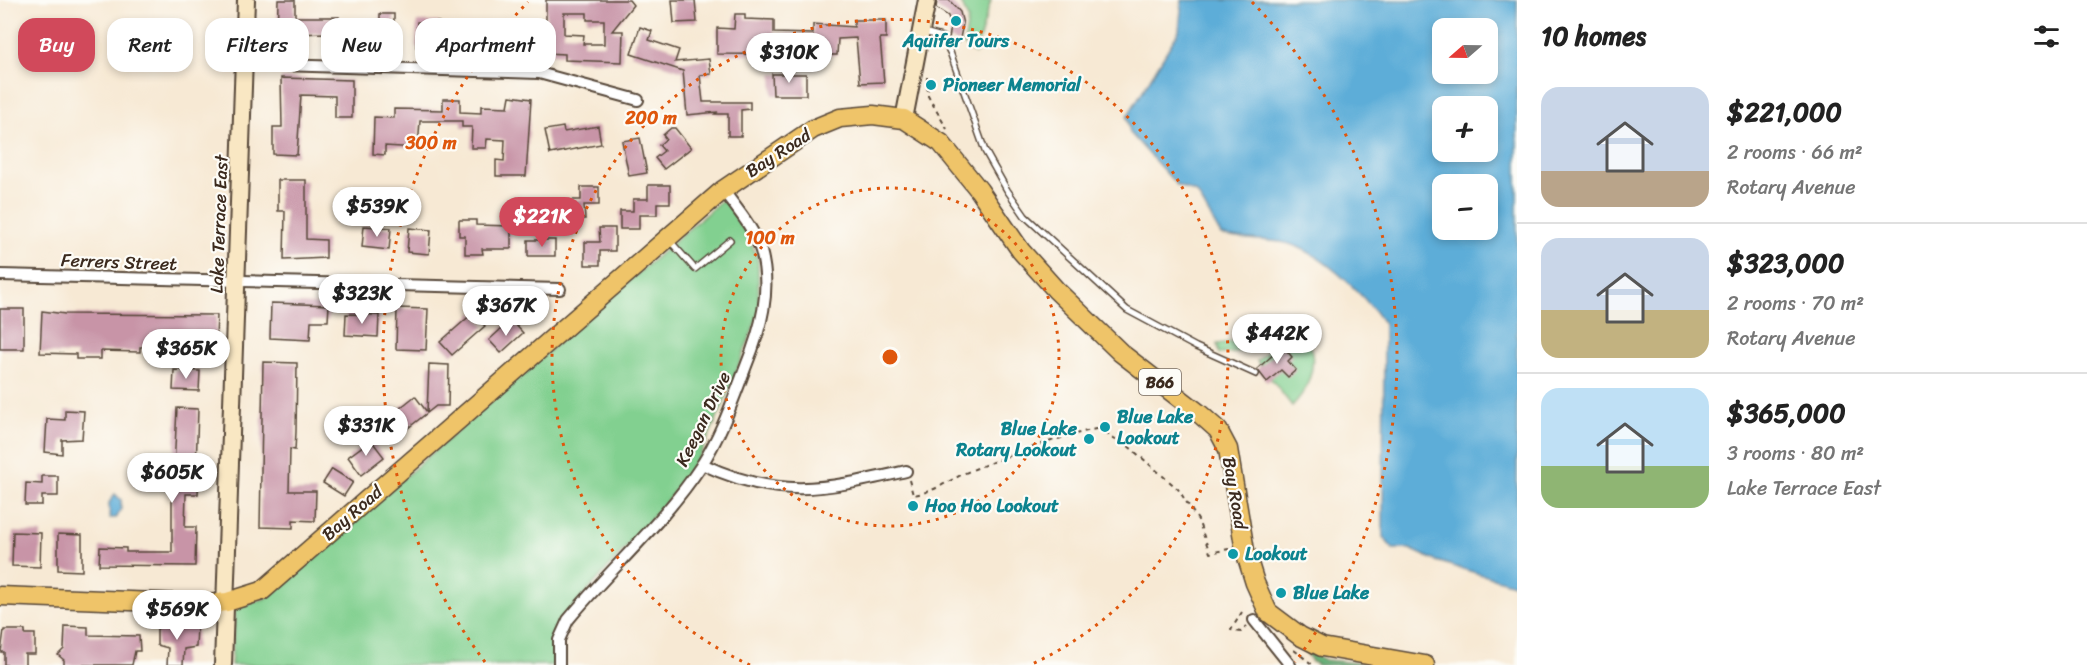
<!DOCTYPE html>
<html lang="en">
<head>
<meta charset="utf-8">
<style>
	:root { --surface:#fff; --page:#f2f2f2; --text:#222; --muted:#767676; --line:#e0e0e0; --accent:#d1495b }
	body { margin:0; font-family:Sriracha,sans-serif; background:var(--page); color:var(--text); height:100vh; display:flex; flex-direction:column; font-size:22px; white-space:nowrap }
	* { box-sizing:border-box; margin:0 }
	p { font-size:20px; color:var(--muted) }
	.icon { flex:none; width:33px; height:33px; fill:none; stroke:currentColor; stroke-width:2; stroke-linecap:round; stroke-linejoin:round }
	.map { position:relative; flex:1; overflow:hidden }
	.side { display:flex; flex-direction:column; background:var(--surface); width:570px }
	.side>* { flex:none }
	.banner { position:absolute; left:18px; top:18px; width:570px; height:54px; display:flex; gap:12px }
	.needle { width:39px; rotate:250deg }
	.tools { position:absolute; left:1432px; top:18px; display:grid; gap:12px }
	.tools a { display:grid; place-items:center; width:66px; height:66px; border-radius:12px; background:var(--surface); box-shadow:0 3px 9px #0003; font-size:30px }
	.price { position:absolute; translate:-50% -51px; padding:0 14px; border-radius:21px; background:#fff; color:#222; font-size:20px; line-height:39px; filter:drop-shadow(0 2px 3px #0008) }
	.price::after { content:''; position:absolute; left:50%; top:36px; width:18px; height:14px; margin-left:-9px; background:inherit; clip-path:polygon(0 0,100% 0,50% 100%) }
	.price.selected { background:var(--accent); color:#fff }
	ul { padding:0; list-style:none }
	li { display:flex; align-items:center; gap:18px; height:150px; padding:0 24px }
	li+li { border-top:2px solid var(--line) }
	li span { display:grid; place-items:center; flex:none; width:168px; height:120px; border-radius:18px; color:#555 }
	li>.icon { margin-inline-start:auto }
	span .icon { width:72px; height:72px; fill:#fffc; stroke-width:1 }
	li b { font-size:26px }
	h2 { display:flex; justify-content:space-between; align-items:center; height:72px; padding:0 24px; font-size:26px }
	.pill { padding:0 21px; border-radius:18px; background:var(--surface); box-shadow:0 3px 9px #0003; font-size:21px; line-height:54px }
	.pill.selected { background:var(--accent); color:#fff }
	main { display:flex; flex:1; min-height:0 }
	.map>svg:first-child { display:block }
	.green { fill:#82d090; stroke:#5e7d57; stroke-width:1.5 }
	.forest { fill:#69b27a; stroke:#526e4c; stroke-width:1.5 }
	.water { fill:#5dadd8; stroke:#4c6c7b; stroke-width:1.5; fill-rule:evenodd }
	.building { fill:#c894a7; fill-rule:evenodd }
	.lines { fill:none; stroke-linecap:round; stroke-linejoin:round }
	.lane-casing { stroke:#574739; stroke-width:8 }
	.street-casing { stroke:#574739; stroke-width:14 }
	.secondary-casing { stroke:#574739; stroke-width:20 }
	.primary-casing { stroke:#574739; stroke-width:21 }
	.path { stroke:#574739; stroke-width:2; stroke-dasharray:4.5 4.5; stroke-linecap:butt }
	.lane { stroke:#fff; stroke-width:5 }
	.street { stroke:#fff; stroke-width:10 }
	.secondary { stroke:#f9e7c3; stroke-width:16 }
	.primary { stroke:#efc469; stroke-width:18 }
	.ring { fill:none; stroke:#df570d; stroke-width:3; stroke-dasharray:3 6 }
	.culture-dot { fill:#0f9aa8; stroke:#fdfcf7; stroke-width:2 }
	.labels { text-anchor:middle; dominant-baseline:central; stroke-width:4.5; stroke-linejoin:round; paint-order:stroke }
	.shield { fill:#fdfcf7; stroke:#75695f; stroke-width:1.5 }
	.shield-label { font-size:16px; font-weight:bold; fill:#3b2a1e }
	.culture-label { font-size:18px; font-weight:bold; fill:#0d838f; stroke:#fdfcf7; text-anchor:start }
	.street-label { font-size:18px; fill:#3b2a1e; stroke:#fdfcf7 }
	.centre { fill:#df570d; stroke:#fdfcf7; stroke-width:3 }
	.ring-label { font-size:18px; text-anchor:middle; font-weight:bold; fill:#df570d; stroke:#fdfcf7; stroke-width:4.5; stroke-linejoin:round; paint-order:stroke }
</style>
</head>
<body>
<main>
<div class="map">
<svg width="1517" height="665" viewBox="0 0 1517 665">
	<rect width="100%" height="100%" fill="#fdfcf7"/>
	<filter id="ink" filterUnits="userSpaceOnUse"><feTurbulence type="fractalNoise" baseFrequency=".0167" numOctaves="2"/><feDisplacementMap in="SourceGraphic" scale="12" xChannelSelector="R" yChannelSelector="G"/><feConvolveMatrix kernelMatrix="1 2 1 2 8 2 1 2 1" color-interpolation-filters="sRGB"/></filter>
	<filter id="wash" filterUnits="userSpaceOnUse"><feTurbulence type="fractalNoise" baseFrequency=".008" numOctaves="4" result="noise"/><feDisplacementMap in="SourceGraphic" scale="24" xChannelSelector="R" yChannelSelector="G"/><feGaussianBlur stdDeviation="1.35" result="paint"/><feColorMatrix in="noise" values="0 0 0 0 0 0 0 0 0 0 0 0 0 0 0 0 0 1.4 0 .05"/><feComposite in="paint" operator="in"/></filter>
	<g filter="url(#wash)">
		<rect width="100%" height="100%" fill="#f7e9d4"/>
		<path class="green" d="M960,0H991L975,54L964,45L968,19Z
			M723,199L747,232L758,261L759,311L752,332L721,410L696,463L667,501L563,619L553,642L554,665H231L235,608L266,598Z
			M1279,322C1324,330 1319,380 1292,406L1257,361L1269,350L1261,341L1235,353L1219,354L1217,344L1249,339Z"/>
		<path class="forest" d="M1305,650L1325,660L1382,665H1318L1312,662Z"/>
		<path class="water" d="M1182,0H1517V585L1436,561L1410,549H1393L1383,537L1384,324C1364,294 1318,248 1281,242C1260,239 1241,240 1221,235L1197,193L1177,185L1130,133L1127,117L1179,31ZM1443,28H1488V74H1443ZM1443,106H1488V152H1443ZM1443,184H1488V230H1443Z
			M115,494L121,500V509L116,518H110L109,503Z"/>
		<g id="blocks">
			<path class="building" d="M278,0H295V17H339V24L380,25V14H394V44H341V41H326V33L295,34V42H277Z
				M546,0H629L633,5L612,31H623L622,62L565,60V54L544,53V44L488,42V47H416L417,22H439V29L502,30V25L546,27ZM564,13H587V20H604V44H583L584,35L564,34Z
				M672,0H695L697,22L674,23Z
				M937,0H949L960,12L963,24L959,43L949,39L951,25L948,16L936,8Z
				M735,14H745V19L774,20V33L813,34V24L854,27V20H886V38H880L884,82L860,83L856,38L838,39L837,55L717,54V28L734,29Z
				M640,27L652,31L649,40L679,50L675,62L709,59L711,74L700,75L703,102H750V109L741,110V136H728V114H715L718,112L687,115L683,71L631,54Z
				M772,74H806V95H773Z
				M281,78L352,80V118H335V96L301,95L297,155L273,154V127H282Z
				M510,96L531,99L526,176H496V160L504,161L505,140L487,139L486,148H471L472,127H462V121H420L418,148L385,146V155L373,154L374,117L394,118V109L443,110V99H460V112L481,113V106L508,107Z
				M598,126L601,144L550,154L545,130L563,127L564,132Z
				M671,128H675L691,148L664,169L655,158L664,151L659,145L666,139L663,135Z
				M640,138L647,173L629,176L622,141Z
				M278,180H306V239L326,240V258L284,260L285,211H278Z
				M648,185H670V203H657V215H639V229H620V211H633V199H648Z
				M581,187H599V205H584L585,219H568V200H581Z
				M459,220H476V225L511,226V249H482L483,254H465V236H459Z
				M364,226L391,228L389,250L362,247Z
				M409,228L431,230L429,254L407,252Z
				M599,228H615V251H600V265H585V242H600Z
				M528,240H555V256H528Z
				M271,303L329,305L328,321H311L310,340L270,338Z
				M397,308L428,309L426,350L396,349Z
				M0,309H24V349H0Z
				M42,311L65,314L217,315L216,338L153,339V347H140V352L101,351V359H76V354L40,353Z
				M473,313L485,326L452,355L440,342Z
				M346,314L379,315L378,337L345,335Z
				M511,320L523,333L501,353L489,340Z
				M1283,346L1292,357L1288,361L1296,370L1288,377L1281,370L1267,382L1257,369Z
				M263,362L297,363L296,432L295,450L290,449L289,491H316L315,521L293,520V528L260,527Z
				M429,364L449,365L448,406H436L398,436L385,420L415,396L427,412Z
				M174,370L200,371L199,391L173,390Z
				M177,408L198,409L196,469H199L198,494H186L185,527H196L195,566L99,565L100,547L126,548V552H172V468H174Z
				M65,410L84,411L82,439L62,440V454L45,452L47,419L65,420Z
				M371,440L384,457L361,475L348,457Z
				M332,469L353,482L344,496L323,483Z
				M42,476H58V496H42V505H25L26,483L42,484Z
				M13,532L41,533L40,567L12,566Z
				M58,534L82,535V571L58,570Z
				M165,624L197,626L196,647L184,649L183,665H167L168,648L157,645V629Z
				M65,626L88,627V635L139,636L140,651H135L132,665H64V660L58,655L64,649Z
				M4,630H25V634H35V654H25V665H4V652H1Z"/>
		</g>
	</g>
	<g filter="url(#ink)">
		<use href="#blocks" fill-opacity="0" stroke="#574739" stroke-width="1.5"/>
		<g class="lines">
			<g class="lane-casing">
				<path id="lane" d="M924,32L942,37L950,52L985,151L1007,190L1025,216L1127,310L1196,347L1256,374
					M671,242L695,269L730,240"/>
			</g>
			<g class="street-casing">
				<path id="street" d="M244,64L539,73L638,100
					M0,275L560,289
					M702,464C780,501 826,489 906,471
					M1254,620L1290,665
					M559,665V640L568,620C611,568 664,522 701,466C721,435 733,400 746,366C761,329 772,291 761,251C754,228 737,209 723,190"/>
			</g>
			<g class="secondary-casing">
				<path id="secondary" d="M904,119L927,0
					M223,665L246,0"/>
			</g>
			<g class="primary-casing">
				<path id="primary" d="M0,596L208,604L227,602L262,591L723,190L813,129L840,118L873,115L904,119L941,143L979,190L1021,251L1056,290L1121,353L1200,414L1218,430L1228,449L1245,551L1255,583L1268,612L1300,636L1322,647L1425,665"/>
			</g>
			<path class="path" d="M927,77L928,96L947,129
				M909,480L913,495C936,492 952,478 972,470C1015,453 1060,436 1105,427L1109,437L1127,445L1178,489L1198,520L1210,553L1229,549
				M1242,612L1231,630L1241,632L1247,626
				M1294,650L1313,665"/>
			<use href="#lane" class="lane"/>
			<use href="#street" class="street"/>
			<use href="#secondary" class="secondary"/>
			<use href="#primary" class="primary"/>
		</g>
	</g>
	<g class="ring">
		<circle cx="890" cy="357" r="169"/>
		<path d="M750 665A338 338 0 1 1 1030 665"/>
		<path d="M485 662A507 507 0 0 1 528 2M1252 2A507 507 0 0 1 1295 662"/>
	</g>
	<g class="culture-dot">
		<circle cx="956" cy="21" r="6"/>
		<circle cx="931" cy="85" r="6"/>
		<circle cx="1105" cy="427" r="6"/>
		<circle cx="1089" cy="439" r="6"/>
		<circle cx="913" cy="506" r="6"/>
		<circle cx="1233" cy="554" r="6"/>
		<circle cx="1281" cy="593" r="6"/>
	</g>
	<g class="labels">
		<rect class="shield" x="1139" y="369" width="42" height="26" rx="4.5"/>
		<g class="shield-label">
			<text x="1160" y="382">B66</text>
		</g>
		<g class="culture-label">
			<text x="956" y="41" text-anchor="middle">Aquifer Tours</text>
			<text x="943" y="85">Pioneer Memorial</text>
			<text x="1117" y="417">Blue Lake<tspan x="1117" dy="21">Lookout</tspan></text>
			<text x="1077" y="429" text-anchor="end">Blue Lake<tspan x="1077" dy="21">Rotary Lookout</tspan></text>
			<text x="925" y="506">Hoo Hoo Lookout</text>
			<text x="1245" y="554">Lookout</text>
			<text x="1293" y="593">Blue Lake</text>
		</g>
		<g class="street-label">
			<text transform="translate(778 153) rotate(-33)">Bay Road</text>
			<text transform="translate(219 224) rotate(-88)">Lake Terrace East</text>
			<text transform="translate(119 262) rotate(2)">Ferrers Street</text>
			<text transform="translate(703 419) rotate(-64)">Keegan Drive</text>
			<text transform="translate(1235 493) rotate(80)">Bay Road</text>
			<text transform="translate(352 513) rotate(-41)">Bay Road</text>
		</g>
	</g>
	<circle cx="890" cy="357" r="9" class="centre"/>
	<g class="ring-label">
		<text x="651" y="124">200 m</text>
		<text x="431" y="149">300 m</text>
		<text x="770" y="244">100 m</text>
	</g>
</svg>
<div class="tools">
<a><svg class="needle" viewBox="-14 -14 28 28"><path d="M0-13l5 13h-10z" fill="#e53935"/><path d="M0 13l5-13h-10z" fill="#767676"/></svg></a>
<a>+</a>
<a>−</a>
</div>
<b class="price" style="left:789px;top:84px">$310K</b>
<b class="price" style="left:377px;top:238px">$539K</b>
<b class="price selected" style="left:542px;top:248px">$221K</b>
<b class="price" style="left:362px;top:325px">$323K</b>
<b class="price" style="left:506px;top:337px">$367K</b>
<b class="price" style="left:1277px;top:365px">$442K</b>
<b class="price" style="left:186px;top:380px">$365K</b>
<b class="price" style="left:366px;top:457px">$331K</b>
<b class="price" style="left:172px;top:504px">$605K</b>
<b class="price" style="left:177px;top:641px">$569K</b>
<div class="banner">
<a class="pill selected">Buy</a>
<a class="pill">Rent</a>
<a class="pill">Filters</a>
<a class="pill">New</a>
<a class="pill">Apartment</a>
</div>
</div>
<section class="side">
<h2>10 homes<svg class="icon" aria-label="filters" viewBox="0 0 24 24"><path d="M4 7h16M4 17h16"/><circle cx="9" cy="7" r="2"/><circle cx="15" cy="17" r="2"/></svg></h2>
<ul>
<li><span style="background:linear-gradient(#c9d6e8 70%,#b9a48a 0)"><svg class="icon" aria-label="home" viewBox="0 0 24 24"><path d="M3 11l9-7 9 7M6 9v11h12V9"/></svg></span><div><b>$221,000</b><p>2 rooms · 66 m²</p><p>Rotary Avenue</p></div></li>
<li><span style="background:linear-gradient(#c9d6e8 60%,#c2b280 0)"><svg class="icon" aria-label="home" viewBox="0 0 24 24"><path d="M3 11l9-7 9 7M6 9v11h12V9"/></svg></span><div><b>$323,000</b><p>2 rooms · 70 m²</p><p>Rotary Avenue</p></div></li>
<li><span style="background:linear-gradient(#bfe0f5 65%,#8fb573 0)"><svg class="icon" aria-label="home" viewBox="0 0 24 24"><path d="M3 11l9-7 9 7M6 9v11h12V9"/></svg></span><div><b>$365,000</b><p>3 rooms · 80 m²</p><p>Lake Terrace East</p></div></li>
</ul>
</section>
</main>
</body>
</html>
